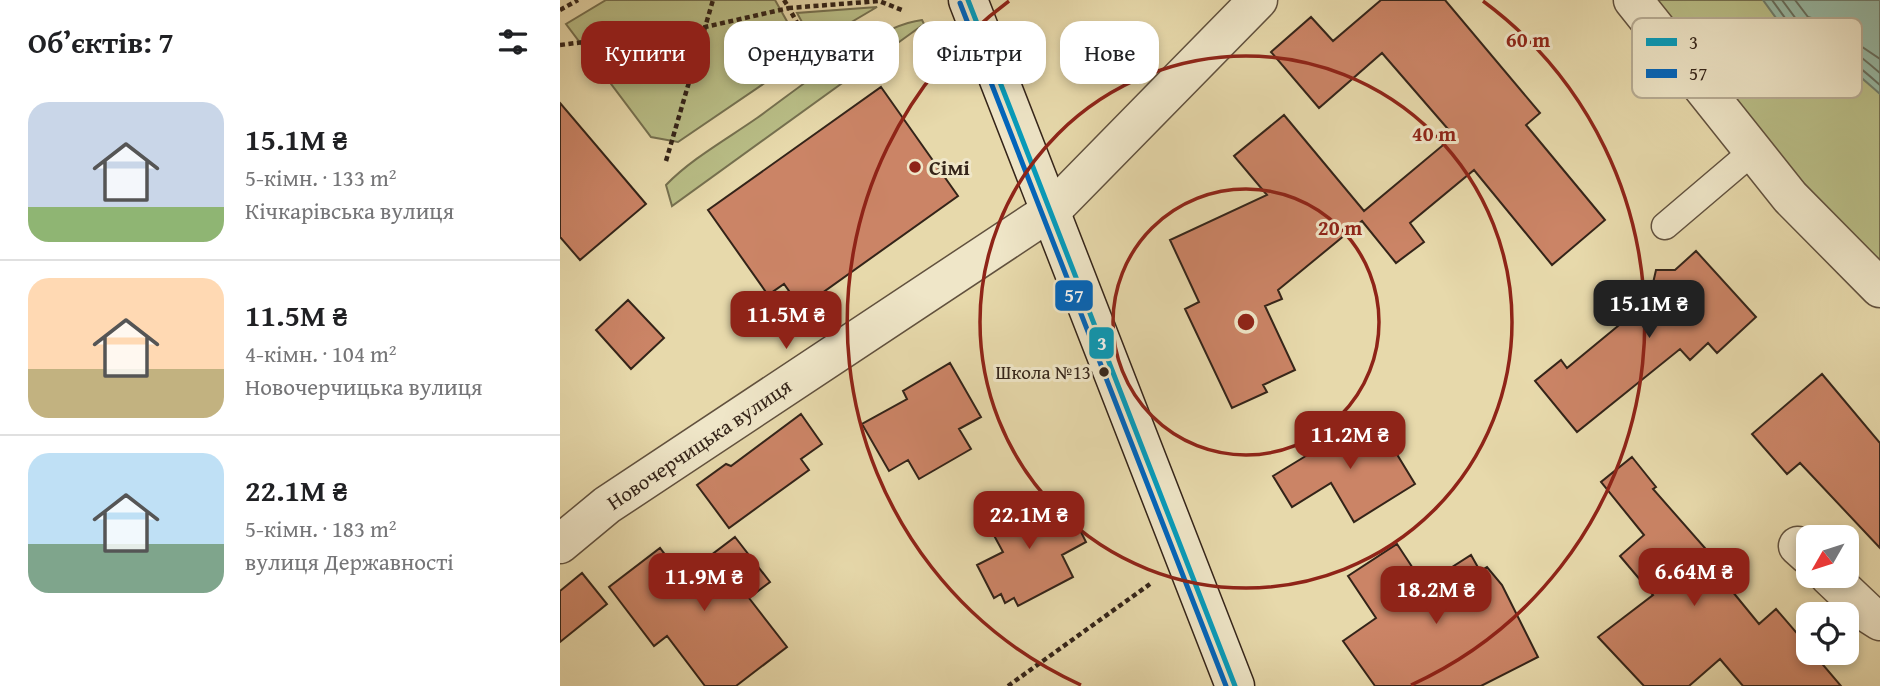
<!DOCTYPE html>
<html lang="uk">
<head>
<meta charset="utf-8">
<style>
	:root { --surface:#fff; --page:#f6f6f6; --text:#202124; --muted:#757577; --line:#e0e0e0; --accent:#8f2418 }
	body { margin:0; font-family:"Gentium Book Plus",serif; background:var(--page); color:var(--text); height:100vh; display:flex; flex-direction:column; font-size:26px; white-space:nowrap }
	* { box-sizing:border-box; margin:0 }
	p { font-size:23px; color:var(--muted) }
	.icon { flex:none; width:38px; height:38px; fill:none; stroke:currentColor; stroke-width:2; stroke-linecap:round; stroke-linejoin:round }
	.map { position:relative; flex:1; overflow:hidden }
	.details { display:flex; flex-direction:column; background:var(--surface); width:560px }
	.details>* { flex:none }
	.top-card { position:absolute; left:21px; top:21px; width:665px; height:63px; display:flex; gap:14px }
	.needle { width:46px; rotate:231deg }
	.fabs { position:absolute; left:1236px; top:525px; display:grid; gap:14px }
	.fabs a { display:grid; place-items:center; width:63px; height:63px; border-radius:14px; background:var(--surface); box-shadow:0 4px 10px #0003; font-size:35px }
	.price { position:absolute; translate:-50% -60px; padding:0 16px; border-radius:14px; background:var(--accent); color:#fff; font-size:23px; line-height:46px; filter:drop-shadow(0 2px 4px #0008) }
	.price::after { content:''; position:absolute; left:50%; top:42px; width:21px; height:16px; margin-left:-10px; background:inherit; clip-path:polygon(0 0,100% 0,50% 100%) }
	.price.selected { background:#222; color:#fff }
	ul { padding:0; list-style:none }
	li { display:flex; align-items:center; gap:21px; height:175px; padding:0 28px }
	li+li { border-top:2px solid var(--line) }
	li span { display:grid; place-items:center; flex:none; width:196px; height:140px; border-radius:21px; color:#555 }
	li>.icon { margin-inline-start:auto }
	span .icon { width:84px; height:84px; fill:#fffc; stroke-width:1 }
	li b { font-size:30px }
	h2 { display:flex; justify-content:space-between; align-items:center; height:84px; padding:0 28px; font-size:30px }
	.tag { padding:0 24px; border-radius:21px; background:var(--surface); box-shadow:0 4px 10px #0003; font-size:24px; line-height:63px }
	.tag.selected { background:var(--accent); color:#fff }
	main { display:flex; flex:1; min-height:0 }
	.map>svg:first-child { display:block }
	.green { fill:#b9be87; stroke:#767150; stroke-width:2 }
	.water { fill:#97baa6; stroke:#6f7e6e; stroke-width:2 }
	.lines { fill:none; stroke-linecap:round; stroke-linejoin:round }
	.shore { stroke:#666f60; stroke-width:2 }
	.building { fill:#cb8466; stroke:#342419; stroke-width:2 }
	.lane-casing { stroke:#61513e; stroke-width:29 }
	.street-casing { stroke:#61513e; stroke-width:41 }
	.secondary-casing { stroke:#342419; stroke-width:41 }
	.path { stroke:#342419; stroke-width:4.5; stroke-dasharray:5 3.5; stroke-linecap:butt }
	.lane { stroke:#efe6c8; stroke-width:26 }
	.street { stroke:#efe6c8; stroke-width:38 }
	.secondary { stroke:#efe6c8; stroke-width:38 }
	.bus-1-casing { stroke:#efe6c8; stroke-width:10 }
	.bus-2-casing { stroke:#efe6c8; stroke-width:10 }
	.bus-1 { stroke:#059cbc; stroke-width:5 }
	.bus-2 { stroke:#0065bd; stroke-width:5 }
	.ring { fill:none; stroke:#8f2418; stroke-width:3.5 }
	.poi-dot { fill:#8f2418; stroke:#efe6c8; stroke-width:2.5 }
	.bus-dot { fill:#342419; stroke:#efe6c8; stroke-width:2.5 }
	.labels { text-anchor:middle; dominant-baseline:central; stroke-width:6; stroke-linejoin:round; paint-order:stroke }
	.bus-label { font-size:19px; fill:#342419; stroke:#efe6c8; text-anchor:end }
	.poi-label { font-size:21px; font-weight:bold; fill:#342419; stroke:#efe6c8; text-anchor:start }
	.street-label { font-size:21px; fill:#342419; stroke:#efe6c8 }
	.key { fill:#efe6c8; stroke:#b7ac94; stroke-width:2 }
	.key-label { font-size:19px; fill:#342419 }
	.centre { fill:#8f2418; stroke:#efe6c8; stroke-width:3.5 }
	.ring-label { font-size:21px; text-anchor:middle; font-weight:bold; fill:#8f2418; stroke:#efe6c8; stroke-width:6; stroke-linejoin:round; paint-order:stroke }
	.line-badge { stroke:#efe6c8; stroke-width:2.5 }
	.badge-label { font-size:19px; text-anchor:middle; font-weight:bold; fill:#fff }
</style>
</head>
<body>
<main>
<section class="details">
<h2>Об’єктів: 7<svg class="icon" aria-label="filters" viewBox="0 0 24 24"><path d="M4 7h16M4 17h16"/><circle cx="9" cy="7" r="2"/><circle cx="15" cy="17" r="2"/></svg></h2>
<ul>
<li><span style="background:linear-gradient(#c9d6e8 75%,#8fb573 0)"><svg class="icon" aria-label="home" viewBox="0 0 24 24"><path d="M3 11l9-7 9 7M6 9v11h12V9"/></svg></span><div><b>15.1M ₴</b><p>5-кімн. · 133 m²</p><p>Кічкарівська вулиця</p></div></li>
<li><span style="background:linear-gradient(#ffd9b3 65%,#c2b280 0)"><svg class="icon" aria-label="home" viewBox="0 0 24 24"><path d="M3 11l9-7 9 7M6 9v11h12V9"/></svg></span><div><b>11.5M ₴</b><p>4-кімн. · 104 m²</p><p>Новочерчицька вулиця</p></div></li>
<li><span style="background:linear-gradient(#bfe0f5 65%,#7fa58c 0)"><svg class="icon" aria-label="home" viewBox="0 0 24 24"><path d="M3 11l9-7 9 7M6 9v11h12V9"/></svg></span><div><b>22.1M ₴</b><p>5-кімн. · 183 m²</p><p>вулиця Державності</p></div></li>
</ul>
</section>
<div class="map">
<svg width="1320" height="686" viewBox="0 0 1320 686">
	<rect width="100%" height="100%" fill="#e7d9ab"/>
	<filter id="stains"><feTurbulence type="fractalNoise" baseFrequency=".00286" numOctaves="4"/><feColorMatrix values="0 0 0 0 .2 0 0 0 0 .09 0 0 0 0 .02 0 0 0 .5 -.17"/></filter>
	<radialGradient id="worn" r=".72"><stop offset=".6" stop-color="#630" stop-opacity="0"/><stop offset="1" stop-color="#630" stop-opacity=".3"/></radialGradient>
	<path class="green" d="M46,0H215L246,55L118,142L91,137L6,24Z
		M1089,0H1286L1320,6V274Z
		M317,7L254,44L237,13Z
		M362,20L364,24L112,206L106,185C131,159 167,139 197,118C238,89 313,26 362,20Z"/>
	<path class="water" d="M1203,0H1320V94C1295,72 1268,46 1234,43Z"/>
	<g class="lines">
		<path class="shore" d="M1212,0L1238,36C1270,41 1295,63 1320,85
			M1222,0L1242,27C1272,33 1297,53 1320,73
			M1235,0L1248,17L1265,22L1320,59"/>
	</g>
	<path class="building" d="M821,0H885L980,113L966,125L1045,220L992,265L914,170L850,223L864,242L836,263L802,221L718,290L722,299L705,306L735,370L703,385L707,392L672,408L625,309L639,302L610,240L707,195L674,156L724,115L804,211L894,136L822,53L759,108L711,52L751,17L773,41Z
		M321,87L398,196L241,308L224,284L208,295L148,210Z
		M0,103L86,204L20,260L0,237Z
		M1136,251L1196,317L1157,353L1148,343L1130,360L1120,349L1017,432L975,381L1001,360L1007,368L1081,307L1078,304L1091,292L1096,270H1115Z
		M68,300L104,338L71,369L36,330Z
		M390,363L421,417L399,429L411,449L359,479L348,460L329,471L302,424L347,399L343,391Z
		M1262,374L1320,443V548L1240,463L1227,474L1192,434Z
		M241,414L262,444L241,459L249,470L169,528L137,485L166,464L171,466Z
		M813,415L855,484L794,522L771,483L732,507L713,476Z
		M1072,457L1096,487L1093,489L1159,564L1154,569L1199,624L1216,609L1248,646V653H1253L1281,686H1183L1160,659L1129,686H1084L1038,637L1093,595L1060,556L1084,535L1041,482Z
		M468,494L483,522L509,508L526,542L502,555L513,577L458,606L454,598L445,603L441,594L434,598L417,565L443,552L424,517Z
		M175,537L210,582L189,598L227,647L176,686H145L107,636L94,646L49,587L100,548L122,577Z
		M837,544L864,585L911,555L920,571L927,567L942,585L978,657L921,686H815L783,641L816,618L788,576Z
		M22,573L47,604L0,642V591Z"/>
	<g class="lines">
		<g class="lane-casing">
			<path id="lane" d="M1105,226L1192,152"/>
		</g>
		<g class="street-casing">
			<path id="street" d="M1073,0L1230,197L1320,288
				M0,544L47,505L492,210L698,0
				M1238,546L1248,555
				M1269,576L1309,614L1320,621"/>
		</g>
		<g class="secondary-casing">
			<path id="secondary" d="M408,0L675,686"/>
		</g>
		<path class="path" d="M224,0L229,8L319,1L342,10
			M0,10L18,0
			M0,45L145,27L229,8L258,61
			M106,161L153,0
			M448,686L590,584"/>
		<use href="#lane" class="lane"/>
		<use href="#street" class="street"/>
		<use href="#secondary" class="secondary"/>
		<g class="bus-1-casing">
			<path id="bus-1" d="M408,0L675,686"/>
		</g>
		<g class="bus-2-casing">
			<path id="bus-2" d="M400,3L666,686"/>
		</g>
		<use href="#bus-1" class="bus-1"/>
		<use href="#bus-2" class="bus-2"/>
	</g>
	<g class="ring">
		<circle cx="686" cy="322" r="133"/>
		<circle cx="686" cy="322" r="266"/>
		<path d="M521 685A399 399 0 0 1 449 1M923 1A399 399 0 0 1 851 685"/>
	</g>
	<circle class="poi-dot" cx="355" cy="167" r="7"/>
	<circle class="bus-dot" cx="544" cy="372" r="6"/>
	<g class="labels">
		<g class="bus-label">
			<text x="531" y="372">Школа №13</text>
		</g>
		<g class="poi-label">
			<text x="369" y="167">Сімі</text>
		</g>
		<g class="street-label">
			<text transform="translate(139 444) rotate(-34)">Новочерчицька вулиця</text>
		</g>
	</g>
	<rect x="1072" y="18" width="230" height="80" rx="10" class="key"/>
	<rect x="1086" y="38" width="31" height="8" fill="#059cbc"/>
	<rect x="1086" y="69" width="31" height="9" fill="#0065bd"/>
	<g class="key-label">
		<text x="1129" y="49">3</text>
		<text x="1129" y="80">57</text>
	</g>
	<circle cx="686" cy="322" r="10" class="centre"/>
	<g class="ring-label">
		<text x="968" y="47">60 m</text>
		<text x="874" y="141">40 m</text>
		<text x="780" y="235">20 m</text>
	</g>
	<g class="line-badge">
		<rect x="494" y="279" width="40" height="33" rx="7" fill="#0065bd"/>
		<rect x="528" y="326" width="27" height="34" rx="7" fill="#059cbc"/>
	</g>
	<g class="badge-label">
		<text x="514" y="302">57</text>
		<text x="542" y="350">3</text>
	</g>
	<rect width="100%" height="100%" filter="url(#stains)"/>
	<rect width="100%" height="100%" fill="url(#worn)"/>
</svg>
<div class="fabs">
<a><svg class="needle" viewBox="-14 -14 28 28"><path d="M0-13l5 13h-10z" fill="#e53935"/><path d="M0 13l5-13h-10z" fill="#757577"/></svg></a>
<a><svg class="icon" aria-label="locate" viewBox="0 0 24 24"><circle cx="12" cy="12" r="6"/><path d="M12 2v4M12 18v4M2 12h4M18 12h4"/></svg></a>
</div>
<b class="price selected" style="left:1089px;top:340px">15.1M ₴</b>
<b class="price" style="left:226px;top:351px">11.5M ₴</b>
<b class="price" style="left:790px;top:471px">11.2M ₴</b>
<b class="price" style="left:469px;top:551px">22.1M ₴</b>
<b class="price" style="left:1134px;top:608px">6.64M ₴</b>
<b class="price" style="left:144px;top:613px">11.9M ₴</b>
<b class="price" style="left:876px;top:626px">18.2M ₴</b>
<div class="top-card">
<a class="tag selected">Купити</a>
<a class="tag">Орендувати</a>
<a class="tag">Фільтри</a>
<a class="tag">Нове</a>
</div>
</div>
</main>
</body>
</html>
